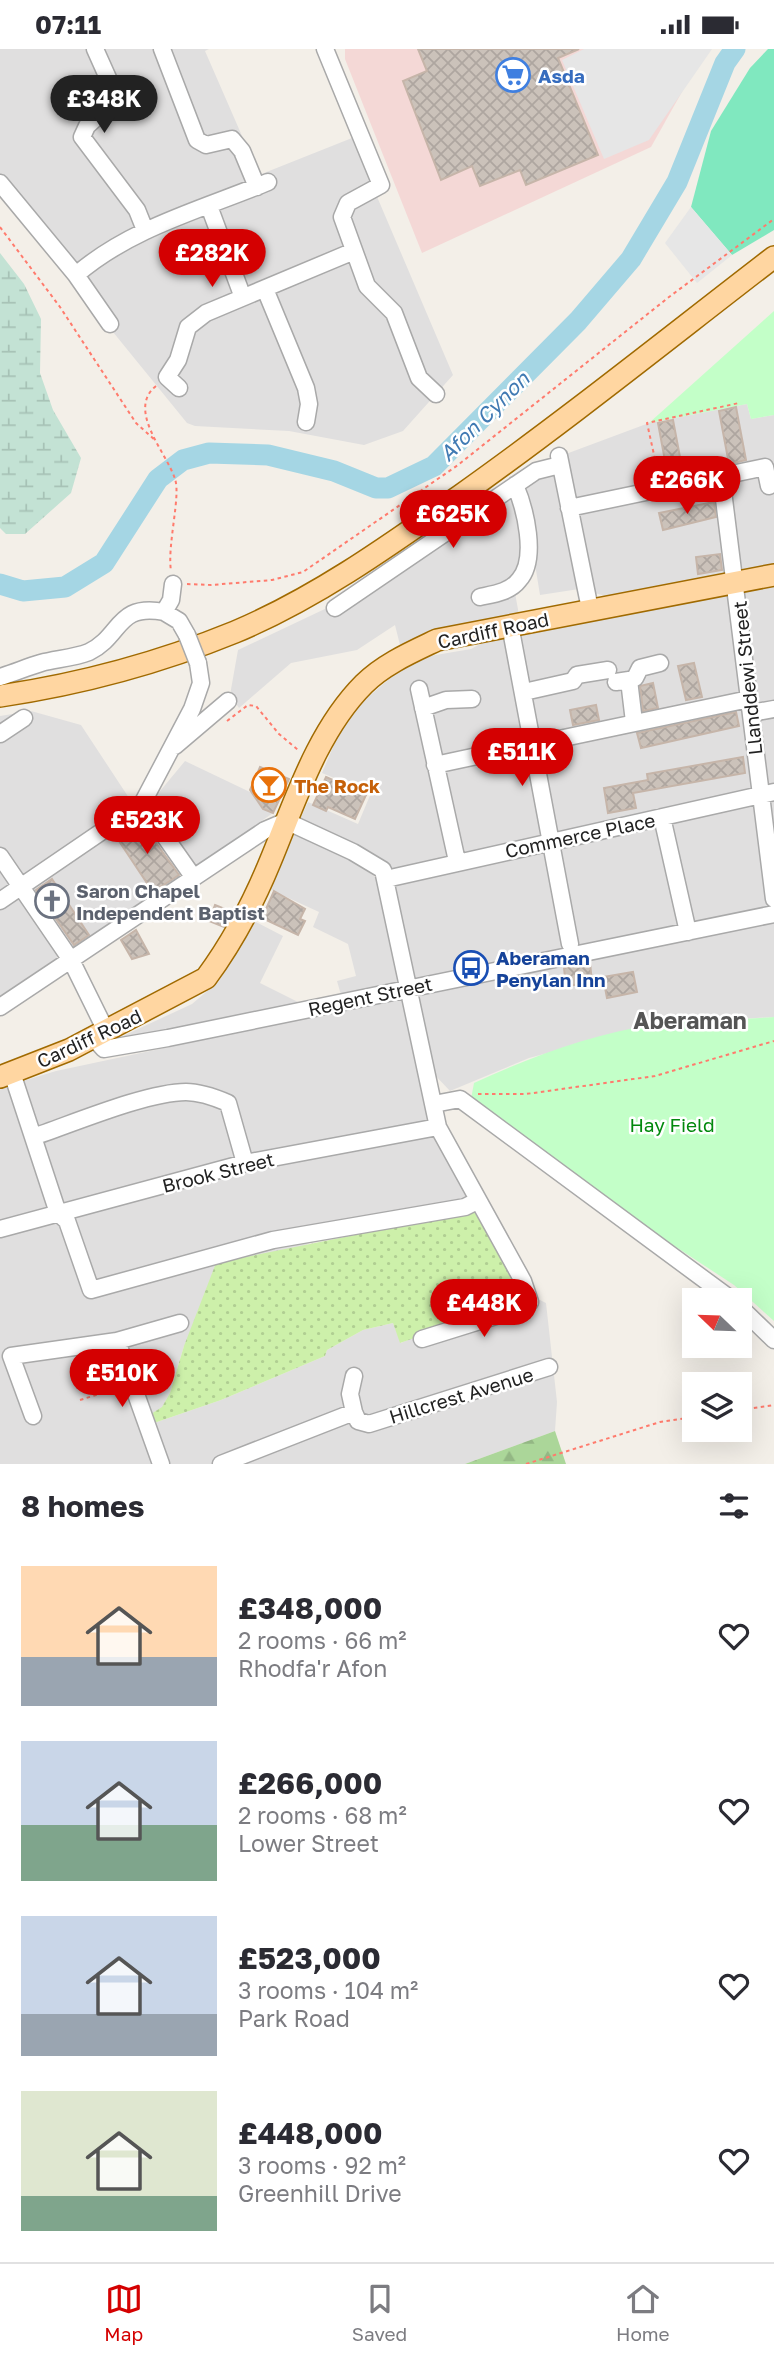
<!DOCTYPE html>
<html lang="en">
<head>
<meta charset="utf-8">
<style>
	:root { --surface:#fff; --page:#f2f2f3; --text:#2b2b33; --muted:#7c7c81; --line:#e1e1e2; --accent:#d40001 }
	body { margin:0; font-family:"Golos Text",sans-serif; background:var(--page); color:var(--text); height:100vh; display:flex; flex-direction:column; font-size:26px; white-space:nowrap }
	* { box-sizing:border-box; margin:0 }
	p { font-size:23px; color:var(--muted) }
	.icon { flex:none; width:38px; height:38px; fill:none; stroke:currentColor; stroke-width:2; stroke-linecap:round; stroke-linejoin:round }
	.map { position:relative; height:1415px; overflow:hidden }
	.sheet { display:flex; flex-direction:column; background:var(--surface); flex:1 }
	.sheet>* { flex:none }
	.needle { width:46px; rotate:293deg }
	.fabs { position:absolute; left:682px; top:1239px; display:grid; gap:14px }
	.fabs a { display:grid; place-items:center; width:70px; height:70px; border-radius:0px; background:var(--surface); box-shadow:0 7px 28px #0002; font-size:35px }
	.price { position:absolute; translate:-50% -60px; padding:0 16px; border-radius:24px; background:var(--accent); color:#fff; font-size:23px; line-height:46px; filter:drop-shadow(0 2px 4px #0008) }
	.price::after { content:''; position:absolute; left:50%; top:42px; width:21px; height:16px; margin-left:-10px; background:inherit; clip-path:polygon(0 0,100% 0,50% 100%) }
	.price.current { background:#222; color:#fff }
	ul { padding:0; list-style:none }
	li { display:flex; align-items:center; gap:21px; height:175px; padding:0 21px }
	li span { display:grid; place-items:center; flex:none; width:196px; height:140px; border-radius:0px; color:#555 }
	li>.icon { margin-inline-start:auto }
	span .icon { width:84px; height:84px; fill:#fffc; stroke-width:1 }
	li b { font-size:30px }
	h2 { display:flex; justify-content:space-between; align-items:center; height:84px; padding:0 21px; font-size:30px }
	.status { display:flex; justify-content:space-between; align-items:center; height:49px; padding:0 35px; background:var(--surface); direction:ltr }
	.status svg { height:19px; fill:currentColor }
	.menu { display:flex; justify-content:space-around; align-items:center; height:98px; border-top:2px solid var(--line); background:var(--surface); font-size:19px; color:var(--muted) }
	.menu a { display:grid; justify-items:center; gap:4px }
	.menu .current { color:var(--accent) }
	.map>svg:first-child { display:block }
	.residential { fill:#e0dfdf }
	.commercial { fill:#f4d8d6 }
	.grass { fill:url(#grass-dots) }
	.forest { fill:url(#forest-firs) }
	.wetland { fill:url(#wetland-marsh) }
	.park { fill:#c3ffc8 }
	.pitch { fill:#80e8bf }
	.parking { fill:#e6e6e6 }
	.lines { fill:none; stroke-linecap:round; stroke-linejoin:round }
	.river { stroke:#a5d6e4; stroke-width:21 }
	.building { fill:url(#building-cross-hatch); stroke:#c6b5a9; stroke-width:2 }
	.minor-casing { stroke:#a9a9a9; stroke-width:19 }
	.major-casing { stroke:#a06a00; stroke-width:24 }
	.path { stroke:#ff7b6d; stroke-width:2; stroke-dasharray:3.5 3.5; stroke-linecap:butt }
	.minor { stroke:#fff; stroke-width:16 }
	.major { stroke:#ffd6a1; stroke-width:21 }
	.minor-bridge-casing { stroke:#a9a9a9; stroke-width:19; stroke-linecap:butt }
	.minor-bridge { stroke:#fff; stroke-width:16 }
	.labels { text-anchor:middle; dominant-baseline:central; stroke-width:5; stroke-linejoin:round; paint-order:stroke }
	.shop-label { font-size:19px; font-weight:bold; fill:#366cbe; stroke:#fff; text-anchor:start }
	.street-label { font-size:19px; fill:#222; stroke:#fff }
	.food-label { font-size:19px; font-weight:bold; fill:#c56008; stroke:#fff; text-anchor:start }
	.worship-label { font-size:19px; font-weight:bold; fill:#5b616d; stroke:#fff; text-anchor:start }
	.transit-label { font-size:19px; font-weight:bold; fill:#164399; stroke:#fff; text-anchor:start }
	.park-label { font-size:19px; fill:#02890d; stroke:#fff }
	.water-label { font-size:21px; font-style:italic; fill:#407ab3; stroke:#fff }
	.quarter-label { font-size:23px; font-weight:bold; fill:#555; stroke:#fff }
</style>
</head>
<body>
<div class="status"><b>07:11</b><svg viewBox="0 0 49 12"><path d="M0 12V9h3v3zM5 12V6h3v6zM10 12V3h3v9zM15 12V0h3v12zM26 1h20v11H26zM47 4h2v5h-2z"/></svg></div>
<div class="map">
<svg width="774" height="1415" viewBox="0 0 774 1415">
	<defs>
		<pattern id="grass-dots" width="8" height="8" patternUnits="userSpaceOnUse" patternTransform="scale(1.75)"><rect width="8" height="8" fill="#cdf0aa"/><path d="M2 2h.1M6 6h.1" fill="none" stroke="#b0ce92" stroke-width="1.8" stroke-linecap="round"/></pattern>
		<pattern id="forest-firs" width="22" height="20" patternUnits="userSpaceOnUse" patternTransform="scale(1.75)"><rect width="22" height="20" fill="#abd699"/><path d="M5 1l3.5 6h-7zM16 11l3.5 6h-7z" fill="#93b784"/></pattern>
		<pattern id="wetland-marsh" width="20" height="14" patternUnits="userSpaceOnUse" patternTransform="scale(1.75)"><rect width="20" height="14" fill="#c3e2d4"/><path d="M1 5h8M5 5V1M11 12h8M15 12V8" fill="none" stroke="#a7c2b6"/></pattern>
		<pattern id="building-cross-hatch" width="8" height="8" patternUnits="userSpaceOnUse" patternTransform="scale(1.75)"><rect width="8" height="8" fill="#cbc2ba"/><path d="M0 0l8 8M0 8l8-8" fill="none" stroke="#aea6a0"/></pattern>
	</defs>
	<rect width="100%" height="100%" fill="#f3efe8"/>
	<path class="residential" d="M0,0H209L205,2L259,126L352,89L453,326L403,382L364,396L289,382L195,377L187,374L0,144Z
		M747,355L751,370L774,366V519L605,547L595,544L592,538L540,546L534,509L513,533L519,566L429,584L400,596L395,576L357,601L291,614L239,659L230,646L238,601L329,558L531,418L649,374Z
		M774,537V968L656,975L529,1009L450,1042L433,1024L393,824L299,772L308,753L358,775L371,744L322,724L339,684L354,660L401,620L424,608L471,600L482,594Z
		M31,662L81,676L131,752L106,770L154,844L0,947V667Z
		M185,712L252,744L263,760L273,764L192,821L151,753Z
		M295,781L342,803L379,831L401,932L341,946L337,932L356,927L348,895L313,878L319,863L269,840Z
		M254,872L283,887L260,934L300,954V957L164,986L123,987L192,955L219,932Z
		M405,948L431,1072L479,1161L309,1194L184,1297L170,1344L154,1374L221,1351L325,1307L327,1301L363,1281L393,1274L401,1294L520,1241L546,1254L557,1353L555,1382L465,1415H0V1039L56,1022Z"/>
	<path class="commercial" d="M345,0H706L651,98L422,204L345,10Z"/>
	<path class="grass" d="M479,1161L520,1241L512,1255L400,1294L393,1274L363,1281L327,1301L325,1307L221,1351L154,1374L151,1365L162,1358L170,1344L184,1297L216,1214Z"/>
	<path class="forest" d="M555,1382L566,1415H465Z"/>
	<path class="wetland" d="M0,204L24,235L41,270L40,324L53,361L81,409L71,444L25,485H6L0,479Z"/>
	<path class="park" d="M774,262V366L751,370L747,355L649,374Z
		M774,968V1272L734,1236L621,1162L471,1050L474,1034C531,1008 594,984 657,975C695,970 735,971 774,968Z"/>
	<path class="pitch" d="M768,0H774V181L732,206L691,158L711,82L750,19Z"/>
	<path class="parking" d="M584,0H712L649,91L604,110L562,11Z
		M691,158L732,206L697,234L665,194Z"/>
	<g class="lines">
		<path class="river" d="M0,535L23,542L65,538L104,514L158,430L183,411L209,404L268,406L334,422L376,439H388L434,417L578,272L631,210L677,133L725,14L735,0"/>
	</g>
	<path class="building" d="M418,0H579L558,9L598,106L526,136L520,121L480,137L472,117L441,131L403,32L427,22Z
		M736,358L746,411L729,415L719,362Z
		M673,371L683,424L668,428L658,374Z
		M714,453L716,468L663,481L659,464Z
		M720,505L722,521L698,525L696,508Z
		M694,614L702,648L686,651L678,617Z
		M653,634L658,659L643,662L640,637Z
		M596,656L599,671L573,676L570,661Z
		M736,663L739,677L641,699L637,684Z
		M743,708L745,724L633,744L636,759L608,764L604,739L648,731L647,725Z
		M260,718L289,730L273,764L263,760L250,741Z
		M326,728L366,746L355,770L328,758L326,762L313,756Z
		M139,770L179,826L153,843L115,786Z
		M52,830L89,886L74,896L36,841Z
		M274,842L305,860L300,870L305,872L298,886L262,869Z
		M215,856L230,862L224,878L209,872Z
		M136,881L149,905L132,910L121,891Z
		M590,913L592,934L566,937L564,919Z
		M633,923L637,943L607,949L603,928Z"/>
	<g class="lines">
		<g class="minor-casing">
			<path id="minor" d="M95,0L112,38L111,55L87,77L82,88L137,161L145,181
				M162,0L197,91L206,96L232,90L242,102L257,138
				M325,0L381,136L348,154L342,168L367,237L394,264L419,329L436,345
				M0,134L76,226L110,275
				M209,157L242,246
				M76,226C130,179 203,160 268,133
				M265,240L306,339L309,355L306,373
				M179,339L167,328L178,311L188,278L206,264L354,202
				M559,407L590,560
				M721,426L774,850
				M569,459L765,418L769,437
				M173,535L171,551L164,563L179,572L187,586
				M480,548C494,545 510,543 519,531C538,510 525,459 515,436
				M335,559L536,422L560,416
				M510,576L570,895
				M0,628C14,624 27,618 41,614C56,610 74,609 89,603C122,587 116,554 164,563
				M629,631L635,629L640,619L660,614
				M616,633L629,631L634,673
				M419,640L457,812
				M524,643L573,632L577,626L608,621
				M423,659L446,651L472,650
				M751,664L774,660
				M0,685L24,669
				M559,690L749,650
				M175,697L228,652
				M435,716L533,695
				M142,755L192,660L201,634L198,614
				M142,755L194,829
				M662,768L688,883
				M0,807L71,911L106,982
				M386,830L774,743
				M0,852L142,755
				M0,958L265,781L286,772L353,803L383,821L438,1078L523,1232L530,1253L512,1262L422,1290
				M94,989L104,1000L168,989L774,865
				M12,1024L58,1164L67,1172L91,1241L273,1191L465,1158L477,1152
				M434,1055L460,1050L732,1251
				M33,1088C72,1075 147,1043 186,1043C200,1043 214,1048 228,1054L245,1114
				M0,1180L245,1114L438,1078
				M740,1258L774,1291
				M117,1292L161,1415
				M354,1363L350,1345L354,1327
				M33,1367L11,1307L117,1292L180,1274
				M221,1415L354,1363L358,1372L369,1375L549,1318"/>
		</g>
		<g class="major-casing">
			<path id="major" d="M0,647C81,635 159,614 235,583C316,549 390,496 461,446C568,370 670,288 774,208
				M0,1028L69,1001L206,929C231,895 254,852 270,813C295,753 317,682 364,635C384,615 412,603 437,591L774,526"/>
		</g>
		<path class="path" d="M0,178L60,258L136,374L156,392
			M156,337C126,361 167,404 175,430C181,447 167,496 171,522
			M658,424L647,374L739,354
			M187,535L211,536L272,531L303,523L458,416L669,248L774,170
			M227,672L248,656L256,657L279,685L298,701
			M478,1045H526L655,1027L774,992
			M80,1351L118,1339
			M740,1361L774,1356
			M526,1415L660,1373L695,1368"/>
		<use href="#minor" class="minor"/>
		<use href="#major" class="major"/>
		<g class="minor-bridge-casing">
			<path id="minor-bridge" d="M187,586L198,614"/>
		</g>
		<use href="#minor-bridge" class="minor-bridge"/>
	</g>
	<defs>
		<g id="supermarket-ring" transform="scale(1.75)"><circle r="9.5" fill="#fff" stroke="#3f7fe0" stroke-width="1.5"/><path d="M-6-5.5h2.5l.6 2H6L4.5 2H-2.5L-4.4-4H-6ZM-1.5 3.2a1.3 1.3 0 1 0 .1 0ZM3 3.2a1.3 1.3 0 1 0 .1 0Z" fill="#3f7fe0"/></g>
		<g id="bar-ring" transform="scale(1.75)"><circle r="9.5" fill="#fff" stroke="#e8710a" stroke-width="1.5"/><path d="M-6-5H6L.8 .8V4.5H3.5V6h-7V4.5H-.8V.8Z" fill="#e8710a"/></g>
		<g id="church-ring" transform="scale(1.75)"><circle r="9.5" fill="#fff" stroke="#6b7280" stroke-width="1.5"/><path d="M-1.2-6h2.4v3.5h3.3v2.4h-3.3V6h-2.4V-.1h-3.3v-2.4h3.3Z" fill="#6b7280"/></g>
		<g id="bus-ring" transform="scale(1.75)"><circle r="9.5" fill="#fff" stroke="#1a4fb4" stroke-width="1.5"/><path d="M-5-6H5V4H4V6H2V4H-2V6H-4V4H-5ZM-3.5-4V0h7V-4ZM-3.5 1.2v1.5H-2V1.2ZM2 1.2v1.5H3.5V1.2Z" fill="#1a4fb4"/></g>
	</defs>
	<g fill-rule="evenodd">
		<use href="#supermarket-ring" x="513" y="26"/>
		<use href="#bar-ring" x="269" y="736"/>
		<use href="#church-ring" x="52" y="852"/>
		<use href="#bus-ring" x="471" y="919"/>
	</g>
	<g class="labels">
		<g class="shop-label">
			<text x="538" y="26">Asda</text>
		</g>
		<g class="street-label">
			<text transform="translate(493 581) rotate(-12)">Cardiff Road</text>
			<text transform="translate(747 629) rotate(-96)">Llanddewi Street</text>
			<text transform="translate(580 786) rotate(-12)">Commerce Place</text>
			<text transform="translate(370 947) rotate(-12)">Regent Street</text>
			<text transform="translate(89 989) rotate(-25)">Cardiff Road</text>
			<text transform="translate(218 1123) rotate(-14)">Brook Street</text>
			<text transform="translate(461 1346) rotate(-17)">Hillcrest Avenue</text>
		</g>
		<g class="food-label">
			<text x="294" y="736">The Rock</text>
		</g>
		<g class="worship-label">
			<text x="76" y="841">Saron Chapel<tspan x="76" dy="22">Independent Baptist</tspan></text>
		</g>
		<g class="transit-label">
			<text x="496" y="908">Aberaman<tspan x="496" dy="22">Penylan Inn</tspan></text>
		</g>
		<g class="park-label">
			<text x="672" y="1075">Hay Field</text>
		</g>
		<g class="water-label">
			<text transform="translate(484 367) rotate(-45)">Afon Cynon</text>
		</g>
		<g class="quarter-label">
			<text x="690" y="971">Aberaman</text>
		</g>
	</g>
</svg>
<div class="fabs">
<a><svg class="needle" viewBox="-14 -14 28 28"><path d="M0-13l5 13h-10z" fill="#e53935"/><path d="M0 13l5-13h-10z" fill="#7c7c81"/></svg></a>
<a><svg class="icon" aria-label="layers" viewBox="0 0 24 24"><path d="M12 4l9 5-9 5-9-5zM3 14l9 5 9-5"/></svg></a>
</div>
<b class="price current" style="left:104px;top:86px">£348K</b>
<b class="price" style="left:212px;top:240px">£282K</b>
<b class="price" style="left:687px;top:467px">£266K</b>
<b class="price" style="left:453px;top:501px">£625K</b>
<b class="price" style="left:522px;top:739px">£511K</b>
<b class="price" style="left:147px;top:807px">£523K</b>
<b class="price" style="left:484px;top:1290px">£448K</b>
<b class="price" style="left:122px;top:1360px">£510K</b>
</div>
<section class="sheet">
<h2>8 homes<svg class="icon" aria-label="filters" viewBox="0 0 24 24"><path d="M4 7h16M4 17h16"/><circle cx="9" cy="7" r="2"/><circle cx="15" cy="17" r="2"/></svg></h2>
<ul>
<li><span style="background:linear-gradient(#ffd9b3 65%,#9aa5b1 0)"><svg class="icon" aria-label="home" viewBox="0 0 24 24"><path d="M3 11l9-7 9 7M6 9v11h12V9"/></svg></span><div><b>£348,000</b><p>2 rooms · 66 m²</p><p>Rhodfa'r Afon</p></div><svg class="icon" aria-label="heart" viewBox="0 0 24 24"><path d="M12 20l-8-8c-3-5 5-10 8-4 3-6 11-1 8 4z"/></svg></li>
<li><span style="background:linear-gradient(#c9d6e8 60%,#7fa58c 0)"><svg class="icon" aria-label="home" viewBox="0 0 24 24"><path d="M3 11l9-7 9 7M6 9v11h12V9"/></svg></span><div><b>£266,000</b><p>2 rooms · 68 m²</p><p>Lower Street</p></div><svg class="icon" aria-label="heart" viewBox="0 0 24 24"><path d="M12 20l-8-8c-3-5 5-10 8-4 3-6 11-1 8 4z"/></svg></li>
<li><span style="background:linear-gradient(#c9d6e8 70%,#9aa5b1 0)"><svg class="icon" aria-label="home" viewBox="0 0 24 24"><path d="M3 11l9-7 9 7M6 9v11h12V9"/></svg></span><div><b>£523,000</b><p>3 rooms · 104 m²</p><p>Park Road</p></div><svg class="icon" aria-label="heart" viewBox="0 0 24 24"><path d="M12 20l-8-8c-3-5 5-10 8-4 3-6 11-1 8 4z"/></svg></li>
<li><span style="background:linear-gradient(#dfe7d0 75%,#7fa58c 0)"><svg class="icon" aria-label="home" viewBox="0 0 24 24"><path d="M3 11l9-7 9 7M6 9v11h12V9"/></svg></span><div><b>£448,000</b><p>3 rooms · 92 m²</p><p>Greenhill Drive</p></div><svg class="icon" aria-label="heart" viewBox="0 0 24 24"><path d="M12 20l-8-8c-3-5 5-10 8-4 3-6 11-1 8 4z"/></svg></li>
</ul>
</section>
<nav class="menu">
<a class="current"><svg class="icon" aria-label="map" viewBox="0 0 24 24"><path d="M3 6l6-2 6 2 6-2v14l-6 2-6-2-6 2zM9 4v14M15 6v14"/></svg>Map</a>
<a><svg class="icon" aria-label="saved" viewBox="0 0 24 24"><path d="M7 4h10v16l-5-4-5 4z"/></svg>Saved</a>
<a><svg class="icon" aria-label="home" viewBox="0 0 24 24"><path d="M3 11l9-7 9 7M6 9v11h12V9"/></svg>Home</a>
</nav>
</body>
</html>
